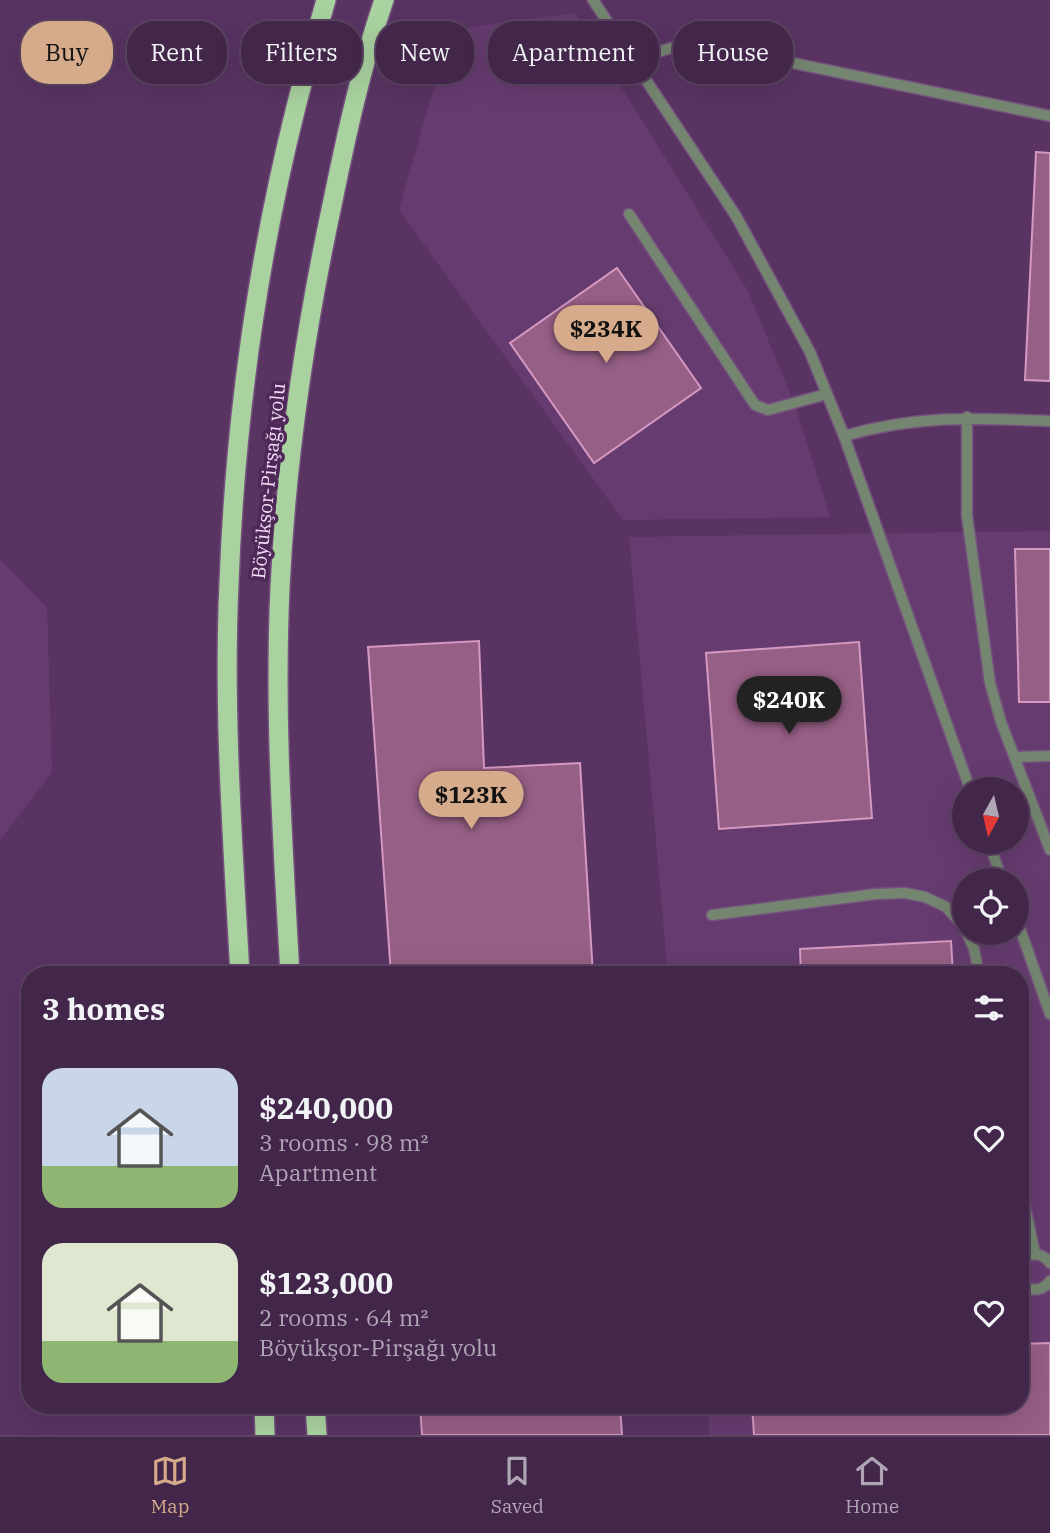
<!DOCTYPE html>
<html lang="en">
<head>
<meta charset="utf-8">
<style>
	:root { --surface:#43274a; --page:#4a2f51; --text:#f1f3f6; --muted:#afa5b5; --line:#5b4462; --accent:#d6ab8b }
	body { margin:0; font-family:"IBM Plex Serif",serif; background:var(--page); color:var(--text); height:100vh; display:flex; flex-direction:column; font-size:26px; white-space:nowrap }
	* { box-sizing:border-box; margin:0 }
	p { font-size:23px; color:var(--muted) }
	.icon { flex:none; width:38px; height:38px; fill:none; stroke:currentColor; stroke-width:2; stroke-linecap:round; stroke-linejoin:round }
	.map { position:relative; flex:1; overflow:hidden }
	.details { position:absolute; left:21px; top:966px; width:1008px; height:448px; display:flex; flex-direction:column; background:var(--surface); border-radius:28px; box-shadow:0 7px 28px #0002,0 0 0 2px var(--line) }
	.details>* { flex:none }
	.top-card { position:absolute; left:21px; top:21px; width:1008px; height:63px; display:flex; gap:14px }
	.needle { width:46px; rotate:188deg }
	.fabs { position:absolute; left:952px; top:777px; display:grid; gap:14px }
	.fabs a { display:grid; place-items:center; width:77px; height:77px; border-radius:50%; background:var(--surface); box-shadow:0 7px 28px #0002,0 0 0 2px var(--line); font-size:35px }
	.price { position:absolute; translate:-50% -60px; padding:0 16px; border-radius:24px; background:var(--accent); color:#111; font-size:23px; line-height:46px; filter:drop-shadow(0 2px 4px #0008) }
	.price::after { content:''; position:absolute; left:50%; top:42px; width:21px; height:16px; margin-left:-10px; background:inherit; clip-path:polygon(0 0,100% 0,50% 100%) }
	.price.on { background:#222; color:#fff }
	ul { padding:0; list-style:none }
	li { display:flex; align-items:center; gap:21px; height:175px; padding:0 21px }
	li span { display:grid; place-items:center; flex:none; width:196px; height:140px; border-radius:21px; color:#555 }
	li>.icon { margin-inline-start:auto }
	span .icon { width:84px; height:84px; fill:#fffc; stroke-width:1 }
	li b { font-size:30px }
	h2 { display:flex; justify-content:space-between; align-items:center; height:84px; padding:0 21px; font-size:30px }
	.pill { padding:0 24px; border-radius:28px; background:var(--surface); box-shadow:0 7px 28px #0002,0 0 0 2px var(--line); font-size:24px; line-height:63px }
	.pill.on { background:var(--accent); color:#111 }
	.menu { display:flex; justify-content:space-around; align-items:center; height:98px; border-top:2px solid var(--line); background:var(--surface); font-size:19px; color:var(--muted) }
	.menu a { display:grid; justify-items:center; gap:4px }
	.menu .on { color:var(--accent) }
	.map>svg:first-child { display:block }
	.built { fill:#663c70; fill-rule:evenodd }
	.building { fill:#965f85; stroke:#d599c1; stroke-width:2 }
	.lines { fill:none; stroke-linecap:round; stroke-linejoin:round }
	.service-casing { stroke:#75527e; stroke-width:13 }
	.trunk-casing { stroke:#75527e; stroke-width:22 }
	.service { stroke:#748670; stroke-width:10 }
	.trunk { stroke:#aad2a0; stroke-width:19 }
	.labels { text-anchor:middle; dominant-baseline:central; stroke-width:7; stroke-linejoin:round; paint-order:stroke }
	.street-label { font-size:19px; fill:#f2dcf8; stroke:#4e2957 }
</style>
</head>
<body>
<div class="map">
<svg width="1050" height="1435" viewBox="0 0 1050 1435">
	<rect width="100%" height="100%" fill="#593463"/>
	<path class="built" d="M575,13L748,291L796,408L830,517L623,520L399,210L450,30Z
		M1050,531V1435H710L707,1405H1020V975H668L629,537ZM964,789H1017V842H964ZM964,880H1017V933H964Z
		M0,559L47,608L52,772L0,840Z"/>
	<path class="building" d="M1036,152L1050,153V381L1025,380Z
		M617,268L701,388L594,463L510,343Z
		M1015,549H1050V702H1019Z
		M479,641L484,768L580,763L593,975H391L368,647Z
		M859,642L872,818L719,829L706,653Z
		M951,941L953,975H801L800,949Z
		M1050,1343V1435H754L752,1405H1020V1344Z
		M420,1405H620L622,1435H422Z"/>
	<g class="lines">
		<g class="service-casing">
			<path id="service" d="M593,0L736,216L810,352L844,436L970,789
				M633,60L671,48L706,47L744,53L1050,116
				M629,214L755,405L768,410L827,394
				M967,417V516L990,683L1001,722L1050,850
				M844,436C917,415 976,418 1050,421
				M1015,757L1050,756
				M989,842L1002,880
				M712,915L876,894L905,893L925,897L946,907L964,927
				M1017,920L1050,1014
				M967,933L974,949L979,975
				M1020,1182L1035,1254
				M1020,1261C1030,1252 1042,1252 1050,1263
				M1020,1283C1030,1292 1042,1292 1050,1281"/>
		</g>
		<g class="trunk-casing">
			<path id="trunk" d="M240,975C233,845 223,714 229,583C235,424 257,262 296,107C305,71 316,36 326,0
				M290,975C283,846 274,717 280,588C286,460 305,331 332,205C346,137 361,67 384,0
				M264,1405L265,1435
				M315,1405L317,1435"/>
		</g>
		<use href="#service" class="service"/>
		<use href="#trunk" class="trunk"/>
	</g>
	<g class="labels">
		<g class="street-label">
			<text transform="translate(268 481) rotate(-84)">Böyükşor-Pirşağı yolu</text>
		</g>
	</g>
</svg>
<div class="fabs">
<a><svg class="needle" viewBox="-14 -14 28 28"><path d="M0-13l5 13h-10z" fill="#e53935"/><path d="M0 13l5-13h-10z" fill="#afa5b5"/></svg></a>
<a><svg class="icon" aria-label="locate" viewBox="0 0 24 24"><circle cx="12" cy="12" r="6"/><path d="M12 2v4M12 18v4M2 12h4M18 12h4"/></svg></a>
</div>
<b class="price" style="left:606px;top:365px">$234K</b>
<b class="price on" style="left:789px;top:736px">$240K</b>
<b class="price" style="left:471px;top:831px">$123K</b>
<div class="top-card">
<a class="pill on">Buy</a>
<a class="pill">Rent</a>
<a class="pill">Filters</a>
<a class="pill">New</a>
<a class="pill">Apartment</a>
<a class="pill">House</a>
</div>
<section class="details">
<h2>3 homes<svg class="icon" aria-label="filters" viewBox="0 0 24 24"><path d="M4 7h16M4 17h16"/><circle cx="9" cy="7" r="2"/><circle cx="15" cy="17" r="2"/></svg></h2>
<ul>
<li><span style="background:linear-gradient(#c9d6e8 70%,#8fb573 0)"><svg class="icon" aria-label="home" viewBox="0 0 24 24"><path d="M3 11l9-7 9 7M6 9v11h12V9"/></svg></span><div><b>$240,000</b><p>3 rooms · 98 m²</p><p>Apartment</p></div><svg class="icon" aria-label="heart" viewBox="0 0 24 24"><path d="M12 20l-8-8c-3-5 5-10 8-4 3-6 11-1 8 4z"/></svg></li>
<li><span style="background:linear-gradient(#dfe7d0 70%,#8fb573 0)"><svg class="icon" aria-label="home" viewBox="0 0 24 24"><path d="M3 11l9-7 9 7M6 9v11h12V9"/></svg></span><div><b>$123,000</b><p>2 rooms · 64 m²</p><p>Böyükşor-Pirşağı yolu</p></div><svg class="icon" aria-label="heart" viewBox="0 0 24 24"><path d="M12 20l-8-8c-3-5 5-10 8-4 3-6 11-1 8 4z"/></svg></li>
</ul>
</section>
</div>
<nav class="menu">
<a class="on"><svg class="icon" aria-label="map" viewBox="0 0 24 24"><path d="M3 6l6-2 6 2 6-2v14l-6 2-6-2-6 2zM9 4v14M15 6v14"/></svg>Map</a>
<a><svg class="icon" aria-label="saved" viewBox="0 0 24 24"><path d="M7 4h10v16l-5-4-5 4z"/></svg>Saved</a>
<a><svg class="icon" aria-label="home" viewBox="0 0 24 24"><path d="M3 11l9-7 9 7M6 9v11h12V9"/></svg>Home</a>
</nav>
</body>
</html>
